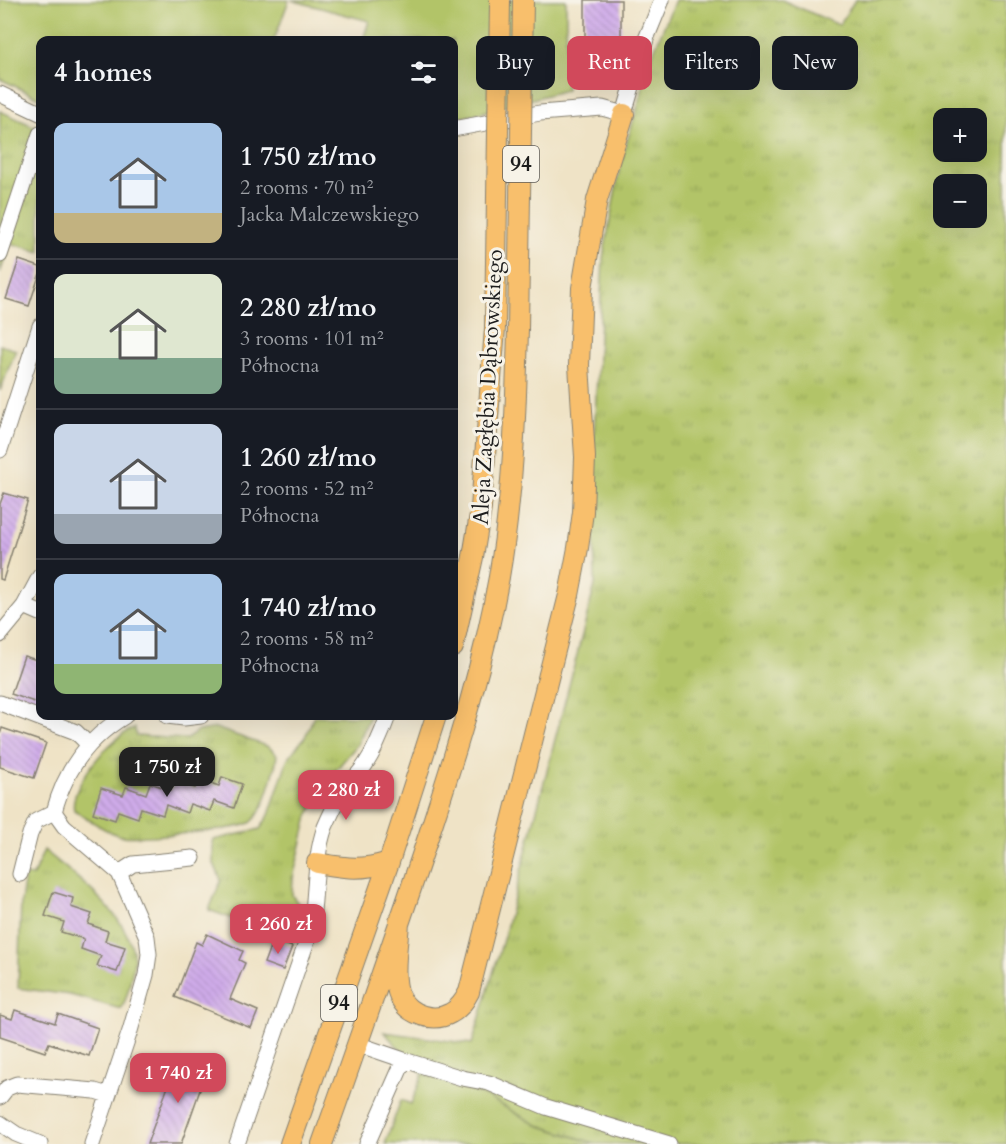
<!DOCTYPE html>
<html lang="en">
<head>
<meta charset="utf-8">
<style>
	:root { --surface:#171b24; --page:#242831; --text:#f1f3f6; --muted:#9ea1a6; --line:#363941; --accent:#d1495b }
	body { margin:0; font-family:Cardo,serif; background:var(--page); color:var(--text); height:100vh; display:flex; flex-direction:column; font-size:22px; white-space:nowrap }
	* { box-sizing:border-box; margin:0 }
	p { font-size:20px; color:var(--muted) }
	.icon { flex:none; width:33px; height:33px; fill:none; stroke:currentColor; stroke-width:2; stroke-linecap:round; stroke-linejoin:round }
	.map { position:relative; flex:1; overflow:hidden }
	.sheet { position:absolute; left:36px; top:36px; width:422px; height:684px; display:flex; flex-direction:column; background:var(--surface); border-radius:12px; box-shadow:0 6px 24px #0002 }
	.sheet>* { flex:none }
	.hud { position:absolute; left:476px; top:36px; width:440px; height:54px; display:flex; gap:12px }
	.controls { position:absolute; left:933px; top:108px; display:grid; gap:12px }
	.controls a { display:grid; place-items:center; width:54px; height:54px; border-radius:12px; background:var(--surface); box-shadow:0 6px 24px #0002; font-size:30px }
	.price { position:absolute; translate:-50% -51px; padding:0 14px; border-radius:12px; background:var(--accent); color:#fff; font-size:20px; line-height:39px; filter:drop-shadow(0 2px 3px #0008) }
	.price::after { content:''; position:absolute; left:50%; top:36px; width:18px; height:14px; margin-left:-9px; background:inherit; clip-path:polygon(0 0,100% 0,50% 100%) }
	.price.current { background:#222; color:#fff }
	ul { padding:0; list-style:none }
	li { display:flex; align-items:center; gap:18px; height:150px; padding:0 18px }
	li+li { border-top:2px solid var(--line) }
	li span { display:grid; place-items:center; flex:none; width:168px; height:120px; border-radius:12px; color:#555 }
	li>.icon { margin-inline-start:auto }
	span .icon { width:72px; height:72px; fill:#fffc; stroke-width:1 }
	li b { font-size:26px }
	h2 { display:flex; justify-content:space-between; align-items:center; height:72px; padding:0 18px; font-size:26px }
	.chip { padding:0 21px; border-radius:12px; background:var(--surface); box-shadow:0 6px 24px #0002; font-size:21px; line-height:54px }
	.chip.current { background:var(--accent); color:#fff }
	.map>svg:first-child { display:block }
	.grass { fill:url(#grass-tufts); stroke:#677042; stroke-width:1.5; fill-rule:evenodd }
	.green { fill:#b2c468; stroke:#677042; stroke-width:1.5 }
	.building { fill:url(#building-back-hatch) }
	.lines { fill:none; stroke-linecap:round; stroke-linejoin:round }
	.minor-casing { stroke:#868071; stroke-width:17 }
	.major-casing { stroke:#868071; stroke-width:22 }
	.minor { stroke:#fff; stroke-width:15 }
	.major { stroke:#f8bf6c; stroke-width:20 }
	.major-bridge-casing { stroke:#868071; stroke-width:22; stroke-linecap:butt }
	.major-bridge { stroke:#f8bf6c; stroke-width:20 }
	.labels { text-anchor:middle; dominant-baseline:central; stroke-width:6; stroke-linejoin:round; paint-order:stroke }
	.shield { fill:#f7f3e8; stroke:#5e5c59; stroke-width:1.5 }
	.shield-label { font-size:21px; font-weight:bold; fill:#1c1c1c }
	.street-label { font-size:22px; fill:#1c1c1c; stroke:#f7f3e8 }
</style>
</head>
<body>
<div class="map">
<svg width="1006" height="1144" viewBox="0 0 1006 1144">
	<defs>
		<pattern id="grass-tufts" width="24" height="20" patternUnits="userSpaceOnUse" patternTransform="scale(1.5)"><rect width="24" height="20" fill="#b2c468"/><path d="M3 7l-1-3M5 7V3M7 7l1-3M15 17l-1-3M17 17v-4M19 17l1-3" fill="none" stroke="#98a85a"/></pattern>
		<pattern id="building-back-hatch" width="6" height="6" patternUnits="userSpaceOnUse" patternTransform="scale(1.5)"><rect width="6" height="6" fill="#cfabe9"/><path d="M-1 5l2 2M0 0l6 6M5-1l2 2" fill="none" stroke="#b193c7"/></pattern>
	</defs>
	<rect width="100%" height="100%" fill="#f7f3e8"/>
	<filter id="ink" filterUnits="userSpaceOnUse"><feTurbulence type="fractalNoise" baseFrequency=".0167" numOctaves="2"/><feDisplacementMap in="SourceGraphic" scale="12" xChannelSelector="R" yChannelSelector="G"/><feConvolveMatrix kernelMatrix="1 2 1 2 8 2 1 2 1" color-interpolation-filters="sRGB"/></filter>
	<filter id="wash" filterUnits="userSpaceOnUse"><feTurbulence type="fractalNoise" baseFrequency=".008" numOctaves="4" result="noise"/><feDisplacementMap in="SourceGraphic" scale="24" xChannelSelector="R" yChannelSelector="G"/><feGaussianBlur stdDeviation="1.35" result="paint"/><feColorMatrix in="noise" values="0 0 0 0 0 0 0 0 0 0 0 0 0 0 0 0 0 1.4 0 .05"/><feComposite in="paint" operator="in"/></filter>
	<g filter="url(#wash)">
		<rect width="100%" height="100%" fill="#efe3c6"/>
		<path class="grass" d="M675,0H782L839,25L855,0H1006V1144H597L537,1125L485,1096L423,1074L384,1032L472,1044L505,933L595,585L593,456L603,258L621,161L640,99L648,65ZM944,118H976V152H944ZM944,184H976V218H944Z
			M0,111L40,129V252L10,243L0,273Z
			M0,345L16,350L0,391Z
			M314,716H370L357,745L330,777L308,816L293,878L292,895L299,905L293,941L209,910L221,880L213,861V840L260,829L269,815L288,758L305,737Z
			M135,728L136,736L187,739L198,731L216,728L269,747L277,755C275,771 264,815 250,823C238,830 131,840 118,835C103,831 88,818 74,810C68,787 113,734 135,728Z
			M44,850C74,875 132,917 134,960C134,967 131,976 130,983C128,992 126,1001 121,1009L70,995L18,988L21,902L25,875L33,876Z"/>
		<path class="green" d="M0,0H289L274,40H40V98L0,79Z
			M291,0H566V90L453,120V40H363L369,21Z
			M423,1074L485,1096L537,1125L597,1144H385L401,1100L411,1104Z"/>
		<g id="blocks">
			<path class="building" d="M585,0H621V39H585Z
				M19,260L40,267V273L29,306L6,299Z
				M4,493L28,500L3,580L0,579V504Z
				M24,656L40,661V704L11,694Z
				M2,728L46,743L34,778L0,767V735Z
				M222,777L242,784L234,808L214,801L210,811L190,804L187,813L166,805L163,815L141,808L138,818L118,811L115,820L93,813L101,788L123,795L126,787L146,794L150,783L171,790L174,781L195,788L198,779L219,786Z
				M53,892L73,898L71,907L92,914L88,924L108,931L105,941L125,947L117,972L97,966L101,956L81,949L84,939L61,932L64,922L45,916Z
				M207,934L243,951L239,960L245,963L230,999L258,1011L251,1028L175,997L196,942L202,945Z
				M273,939L292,947L283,970L264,963Z
				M15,1010L55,1023L58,1014L98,1028L89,1056L49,1043L45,1052L0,1037V1015L12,1019Z
				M178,1059L207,1070L181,1144H147Z"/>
		</g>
	</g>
	<g filter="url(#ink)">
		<use href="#blocks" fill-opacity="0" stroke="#868071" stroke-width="1.5"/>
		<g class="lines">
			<g class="minor-casing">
				<path id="minor" d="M0,94L40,113
					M453,129L540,113L602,108L624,114L646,39L662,0
					M0,255L40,134
					M0,450L40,326
					M24,606L40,613
					M0,635L24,606L40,576
					M0,703L76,732L88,744
					M167,716L184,718L201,716
					M119,873L133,864L193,858
					M20,874L30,834L36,821L54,812
					M357,1044L404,1060L462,1078L489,1083L546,1107L669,1144
					M0,1097L7,1088L17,1084L95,1091L108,1095
					M0,1123L16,1134L40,1144
					M92,1144L130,1031L146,975L149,954L147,937L119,873L64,826L54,812C65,770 88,738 125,716
					M237,1144L310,932C317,897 313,861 325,827C329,818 334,807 339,798C346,786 357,777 365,765C375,750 382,733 388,716
					M367,1144L404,1060"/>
			</g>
			<g class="major-casing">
				<path id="major" d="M453,647L473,557L481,508L495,328
					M317,863C347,868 360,871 389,862
					M399,922C398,943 391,978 400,997C408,1015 434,1023 451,1013C459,1009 465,1000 469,992L569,595L578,548L583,512L585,457L579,365L582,288L597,200L624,114
					M290,1144L389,862L436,716
					M322,1144C360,1037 398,930 433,822C459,742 484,661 499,577C513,496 516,412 518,329"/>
			</g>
			<use href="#minor" class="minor"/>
			<use href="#major" class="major"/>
			<g class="major-bridge-casing">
				<path id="major-bridge" d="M495,328L500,0
					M518,329L523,0"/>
			</g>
			<use href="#major-bridge" class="major-bridge"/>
		</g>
	</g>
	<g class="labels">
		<g class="shield">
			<rect x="503" y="146" width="36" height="36" rx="4.5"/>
			<rect x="321" y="985" width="36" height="36" rx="4.5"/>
		</g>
		<g class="shield-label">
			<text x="521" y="164">94</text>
			<text x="339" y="1003">94</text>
		</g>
		<g class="street-label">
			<text transform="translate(488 387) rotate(-87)">Aleja Zagłębia Dąbrowskiego</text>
		</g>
	</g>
</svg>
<div class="controls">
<a>+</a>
<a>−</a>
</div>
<b class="price current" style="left:167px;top:798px">1 750 zł</b>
<b class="price" style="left:346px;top:821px">2 280 zł</b>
<b class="price" style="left:278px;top:955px">1 260 zł</b>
<b class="price" style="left:178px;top:1104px">1 740 zł</b>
<div class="hud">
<a class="chip">Buy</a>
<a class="chip current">Rent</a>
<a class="chip">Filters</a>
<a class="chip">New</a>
</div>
<section class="sheet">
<h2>4 homes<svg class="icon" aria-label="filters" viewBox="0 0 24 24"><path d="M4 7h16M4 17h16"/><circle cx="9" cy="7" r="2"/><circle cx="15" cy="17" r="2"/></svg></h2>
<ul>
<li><span style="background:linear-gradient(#a9c7e8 75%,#c2b280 0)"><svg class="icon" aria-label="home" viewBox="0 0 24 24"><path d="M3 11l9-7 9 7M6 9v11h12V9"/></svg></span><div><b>1 750 zł/mo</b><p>2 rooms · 70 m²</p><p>Jacka Malczewskiego</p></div></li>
<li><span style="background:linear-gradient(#dfe7d0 70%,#7fa58c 0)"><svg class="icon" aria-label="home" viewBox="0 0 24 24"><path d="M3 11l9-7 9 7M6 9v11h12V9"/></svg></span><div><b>2 280 zł/mo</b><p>3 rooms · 101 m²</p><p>Północna</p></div></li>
<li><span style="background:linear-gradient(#c9d6e8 75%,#9aa5b1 0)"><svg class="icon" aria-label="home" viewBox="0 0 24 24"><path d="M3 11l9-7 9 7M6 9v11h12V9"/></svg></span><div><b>1 260 zł/mo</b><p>2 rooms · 52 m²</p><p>Północna</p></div></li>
<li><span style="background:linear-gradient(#a9c7e8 75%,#8fb573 0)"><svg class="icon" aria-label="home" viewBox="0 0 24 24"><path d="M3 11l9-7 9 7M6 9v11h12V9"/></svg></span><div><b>1 740 zł/mo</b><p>2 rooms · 58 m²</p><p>Północna</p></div></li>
</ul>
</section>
</div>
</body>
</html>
